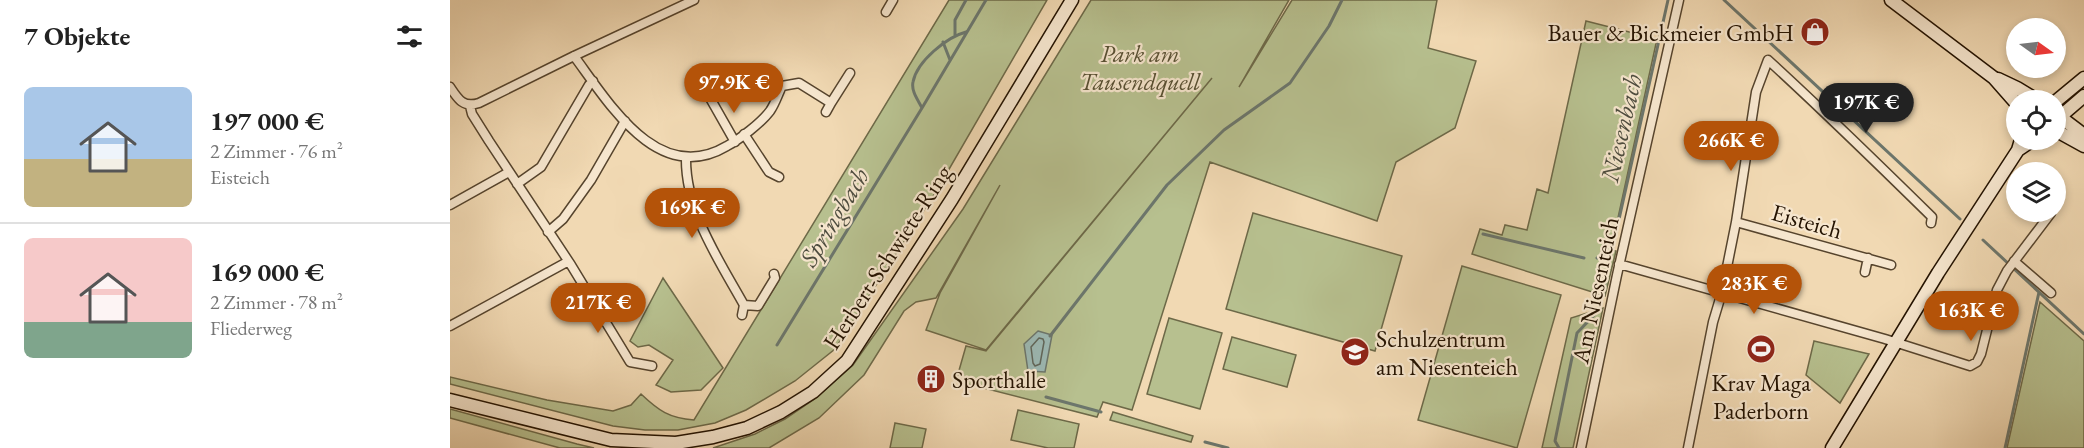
<!DOCTYPE html>
<html lang="de">
<head>
<meta charset="utf-8">
<style>
	:root { --surface:#fff; --page:#f2f2f2; --text:#222; --muted:#767676; --line:#e0e0e0; --accent:#b45309 }
	body { margin:0; font-family:"EB Garamond",serif; background:var(--page); color:var(--text); height:100vh; display:flex; flex-direction:column; font-size:22px; white-space:nowrap }
	* { box-sizing:border-box; margin:0 }
	p { font-size:20px; color:var(--muted) }
	.icon { flex:none; width:33px; height:33px; fill:none; stroke:currentColor; stroke-width:2; stroke-linecap:round; stroke-linejoin:round }
	.map { position:relative; flex:1; overflow:hidden }
	.side { display:flex; flex-direction:column; background:var(--surface); width:450px }
	.side>* { flex:none }
	.needle { width:39px; rotate:104deg }
	.fabs { position:absolute; left:1556px; top:18px; display:grid; gap:12px }
	.fabs a { display:grid; place-items:center; width:60px; height:60px; border-radius:50%; background:var(--surface); box-shadow:0 3px 9px #0003; font-size:30px }
	.price { position:absolute; translate:-50% -51px; padding:0 14px; border-radius:21px; background:var(--accent); color:#fff; font-size:20px; line-height:39px; filter:drop-shadow(0 2px 3px #0008) }
	.price::after { content:''; position:absolute; left:50%; top:36px; width:18px; height:14px; margin-left:-9px; background:inherit; clip-path:polygon(0 0,100% 0,50% 100%) }
	.price.on { background:#222; color:#fff }
	ul { padding:0; list-style:none }
	li { display:flex; align-items:center; gap:18px; height:150px; padding:0 24px }
	li+li { border-top:2px solid var(--line) }
	li span { display:grid; place-items:center; flex:none; width:168px; height:120px; border-radius:9px; color:#555 }
	li>.icon { margin-inline-start:auto }
	span .icon { width:72px; height:72px; fill:#fffc; stroke-width:1 }
	li b { font-size:26px }
	h2 { display:flex; justify-content:space-between; align-items:center; height:72px; padding:0 24px; font-size:26px }
	main { display:flex; flex:1; min-height:0 }
	.map>svg:first-child { display:block }
	.green { fill:#b7c08f; stroke:#6d6948; stroke-width:1.5 }
	.water { fill:#9cb9b4; stroke:#6c766c; stroke-width:1.5 }
	.lines { fill:none; stroke-linecap:round; stroke-linejoin:round }
	.shore { stroke:#60665a; stroke-width:1.5 }
	.stream { stroke:#6c766c; stroke-width:3 }
	.street-casing { stroke:#56442d; stroke-width:11 }
	.secondary-casing { stroke:#231200; stroke-width:15 }
	.street { stroke:#f6e6ce; stroke-width:8 }
	.secondary { stroke:#f6e6ce; stroke-width:12 }
	.labels { text-anchor:middle; dominant-baseline:central; stroke-width:4.5; stroke-linejoin:round; paint-order:stroke }
	.poi-label { font-size:24px; fill:#231200; stroke:#f6e6ce; text-anchor:start }
	.park-label { font-size:24px; font-style:italic; fill:#574f32; stroke:#f6e6ce }
	.street-label { font-size:24px; fill:#231200; stroke:#f6e6ce }
	.water-label { font-size:26px; font-style:italic; fill:#4d4c3f; stroke:#f6e6ce }
</style>
</head>
<body>
<main>
<section class="side">
<h2>7 Objekte<svg class="icon" aria-label="filters" viewBox="0 0 24 24"><path d="M4 7h16M4 17h16"/><circle cx="9" cy="7" r="2"/><circle cx="15" cy="17" r="2"/></svg></h2>
<ul>
<li><span style="background:linear-gradient(#a9c7e8 60%,#c2b280 0)"><svg class="icon" aria-label="home" viewBox="0 0 24 24"><path d="M3 11l9-7 9 7M6 9v11h12V9"/></svg></span><div><b>197 000 €</b><p>2 Zimmer · 76 m²</p><p>Eisteich</p></div></li>
<li><span style="background:linear-gradient(#f6c9c9 70%,#7fa58c 0)"><svg class="icon" aria-label="home" viewBox="0 0 24 24"><path d="M3 11l9-7 9 7M6 9v11h12V9"/></svg></span><div><b>169 000 €</b><p>2 Zimmer · 78 m²</p><p>Fliederweg</p></div></li>
</ul>
</section>
<div class="map">
<svg width="1634" height="448" viewBox="0 0 1634 448">
	<rect width="100%" height="100%" fill="#f1d9b3"/>
	<filter id="stains"><feTurbulence type="fractalNoise" baseFrequency=".00333" numOctaves="4"/><feColorMatrix values="0 0 0 0 .2 0 0 0 0 .09 0 0 0 0 .02 0 0 0 .5 -.17"/></filter>
	<radialGradient id="worn" r=".72"><stop offset=".6" stop-color="#630" stop-opacity="0"/><stop offset="1" stop-color="#630" stop-opacity=".3"/></radialGradient>
	<path class="green" d="M499,0H597L487,190L385,349L345,381L296,410L265,423L228,430H195L163,426L0,384V377L97,400L163,411L181,405L191,394C209,411 219,418 244,420Z
		M641,0H839L789,87L842,0H987L978,48L1026,61L1005,128L946,162L927,221L760,162L682,410L653,402L647,417L506,381L516,346L536,351L762,78L536,350L476,330L490,293L550,185L486,298L466,302L454,311L414,375L369,418L319,448H263L305,434L335,419L366,398L403,365L513,209Z
		M1136,21L1207,39L1161,250L1166,251L1155,296L1022,254L1030,229L1052,235L1055,225L1077,230L1087,189L1098,193Z
		M803,213L952,256L925,351L776,309Z
		M1012,266L1111,295L1067,448L968,420Z
		M213,278L273,368L251,390L221,392L206,385L223,360L199,345L188,347L180,341Z
		M1590,302L1634,341V448H1557Z
		M1153,308L1123,448H1092L1121,318Z
		M719,318L772,333L750,409L697,394Z
		M782,337L846,355L837,387L773,369Z
		M1364,341L1419,354L1390,403L1356,375Z
		M0,409L127,444L144,448H110L0,418Z
		M568,410L629,424L624,448H598L561,440Z
		M663,412L743,436L741,442L660,420Z
		M445,423L476,429L472,448H440Z"/>
	<path class="water" d="M588,331L602,335L595,372L578,371L574,344Z"/>
	<g class="lines">
		<path class="shore" d="M589,338L593,339L594,342L590,364L585,366L583,363L581,347Z"/>
		<path class="stream" d="M1274,0L1510,219
			M505,35V20L516,0
			M493,42L500,60
			M472,108L536,0
			M1033,234L1134,258
			M1533,240L1634,334
			M1147,258L1161,254
			M1159,264L1218,0
			M1152,297L1158,270
			M600,336L717,185L774,130L840,83L879,26L892,0
			M327,345L472,108C468,100 461,91 463,82C467,61 497,37 516,32
			M596,397L651,412
			M755,442L778,448
			M1109,448L1105,441L1127,333L1149,310L1151,303
			M1555,448L1589,292"/>
		<g class="street-casing">
			<path id="street" d="M436,12L443,0
				M124,56C159,103 208,187 277,146C290,139 311,123 320,111C325,104 328,94 332,86L349,83L381,103L400,73
				M0,87C8,99 13,108 29,103L124,56L244,0
				M260,98L285,142
				M20,106L22,114L39,141L121,265L180,362L202,366
				M376,112L381,103
				M294,134L319,172L329,177
				M236,157C235,211 269,260 294,305L292,315
				M67,184L91,167L139,85L143,81
				M0,205L59,172
				M1286,222L1441,265
				M98,232L113,219L141,180L175,121
				M1564,261L1601,293
				M1169,264L1435,339L1520,366L1527,362L1531,354L1547,290L1557,271L1601,213
				M1415,272L1418,258
				M294,305L308,306L325,278L324,274
				M0,326L117,262
				M1131,448L1167,275L1229,0
				M1238,448L1263,322L1272,292L1286,222L1306,92L1318,60C1374,111 1428,164 1482,217L1481,223"/>
		</g>
		<g class="secondary-casing">
			<path id="secondary" d="M1441,0L1544,78L1566,103
				M1548,79L1567,88L1587,100
				M1605,102L1634,78
				M1605,113L1634,135
				M1605,121L1634,96
				M1605,130L1634,146
				M1568,150L1583,140
				M0,400L161,440L226,443L263,437L297,428L331,412L363,392L397,361L502,199L622,0
				M1382,448L1488,273L1568,150L1571,140"/>
		</g>
		<use href="#street" class="street"/>
		<use href="#secondary" class="secondary"/>
	</g>
	<defs>
		<g id="shop-disc" transform="scale(1.5)"><circle r="9.5" fill="#8f2418" stroke="#f6e6ce"/><path d="M-5-2.5h2.3a2.7 3.5 0 0 1 5.4 0H5L5.5 6h-11ZM-1.5-2.5h3a1.5 2.3 0 0 0-3 0Z" fill="#fff"/></g>
		<g id="stadium-disc" transform="scale(1.5)"><circle r="9.5" fill="#8f2418" stroke="#f6e6ce"/><path d="M0-5a6.5 5 0 1 0 0 10a6.5 5 0 1 0 0-10ZM-3.5-1.8h7v3.6h-7Z" fill="#fff"/></g>
		<g id="school-disc" transform="scale(1.5)"><circle r="9.5" fill="#8f2418" stroke="#f6e6ce"/><path d="M0-5L7-2L0 1L-7-2ZM-4 1L0 2.5L4 1V4Q0 6-4 4Z" fill="#fff"/></g>
		<g id="building-disc" transform="scale(1.5)"><circle r="9.5" fill="#8f2418" stroke="#f6e6ce"/><path d="M-4-6H4V6H1V3H-1V6H-4ZM-2.5-4.3h1.7v1.8h-1.7ZM.8-4.3h1.7v1.8H.8ZM-2.5-1h1.7V.8h-1.7ZM.8-1h1.7V.8H.8Z" fill="#fff"/></g>
	</defs>
	<g fill-rule="evenodd">
		<use href="#shop-disc" x="1365" y="32"/>
		<use href="#stadium-disc" x="1311" y="349"/>
		<use href="#school-disc" x="905" y="352"/>
		<use href="#building-disc" x="481" y="379"/>
	</g>
	<g class="labels">
		<g class="poi-label">
			<text x="1344" y="32" text-anchor="end">Bauer &amp; Bickmeier GmbH</text>
			<text x="926" y="338">Schulzentrum<tspan x="926" dy="28">am Niesenteich</tspan></text>
			<text x="502" y="379">Sporthalle</text>
			<text x="1311" y="382" text-anchor="middle">Krav Maga<tspan x="1311" dy="28">Paderborn</tspan></text>
		</g>
		<g class="park-label">
			<text x="690" y="53">Park am<tspan x="690" dy="28">Tausendquell</tspan></text>
		</g>
		<g class="street-label">
			<text transform="translate(1357 221) rotate(16)">Eisteich</text>
			<text transform="translate(437 257) rotate(-57)">Herbert-Schwiete-Ring</text>
			<text transform="translate(1145 290) rotate(-78)">Am Niesenteich</text>
		</g>
		<g class="water-label">
			<text transform="translate(1171 128) rotate(-77)">Niesenbach</text>
			<text transform="translate(384 217) rotate(-59)">Springbach</text>
		</g>
	</g>
	<rect width="100%" height="100%" filter="url(#stains)"/>
	<rect width="100%" height="100%" fill="url(#worn)"/>
</svg>
<div class="fabs">
<a><svg class="needle" viewBox="-14 -14 28 28"><path d="M0-13l5 13h-10z" fill="#e53935"/><path d="M0 13l5-13h-10z" fill="#767676"/></svg></a>
<a><svg class="icon" aria-label="locate" viewBox="0 0 24 24"><circle cx="12" cy="12" r="6"/><path d="M12 2v4M12 18v4M2 12h4M18 12h4"/></svg></a>
<a><svg class="icon" aria-label="layers" viewBox="0 0 24 24"><path d="M12 4l9 5-9 5-9-5zM3 14l9 5 9-5"/></svg></a>
</div>
<b class="price" style="left:284px;top:114px">97.9K €</b>
<b class="price on" style="left:1416px;top:134px">197K €</b>
<b class="price" style="left:1281px;top:172px">266K €</b>
<b class="price" style="left:242px;top:239px">169K €</b>
<b class="price" style="left:1304px;top:315px">283K €</b>
<b class="price" style="left:148px;top:334px">217K €</b>
<b class="price" style="left:1521px;top:342px">163K €</b>
</div>
</main>
</body>
</html>
